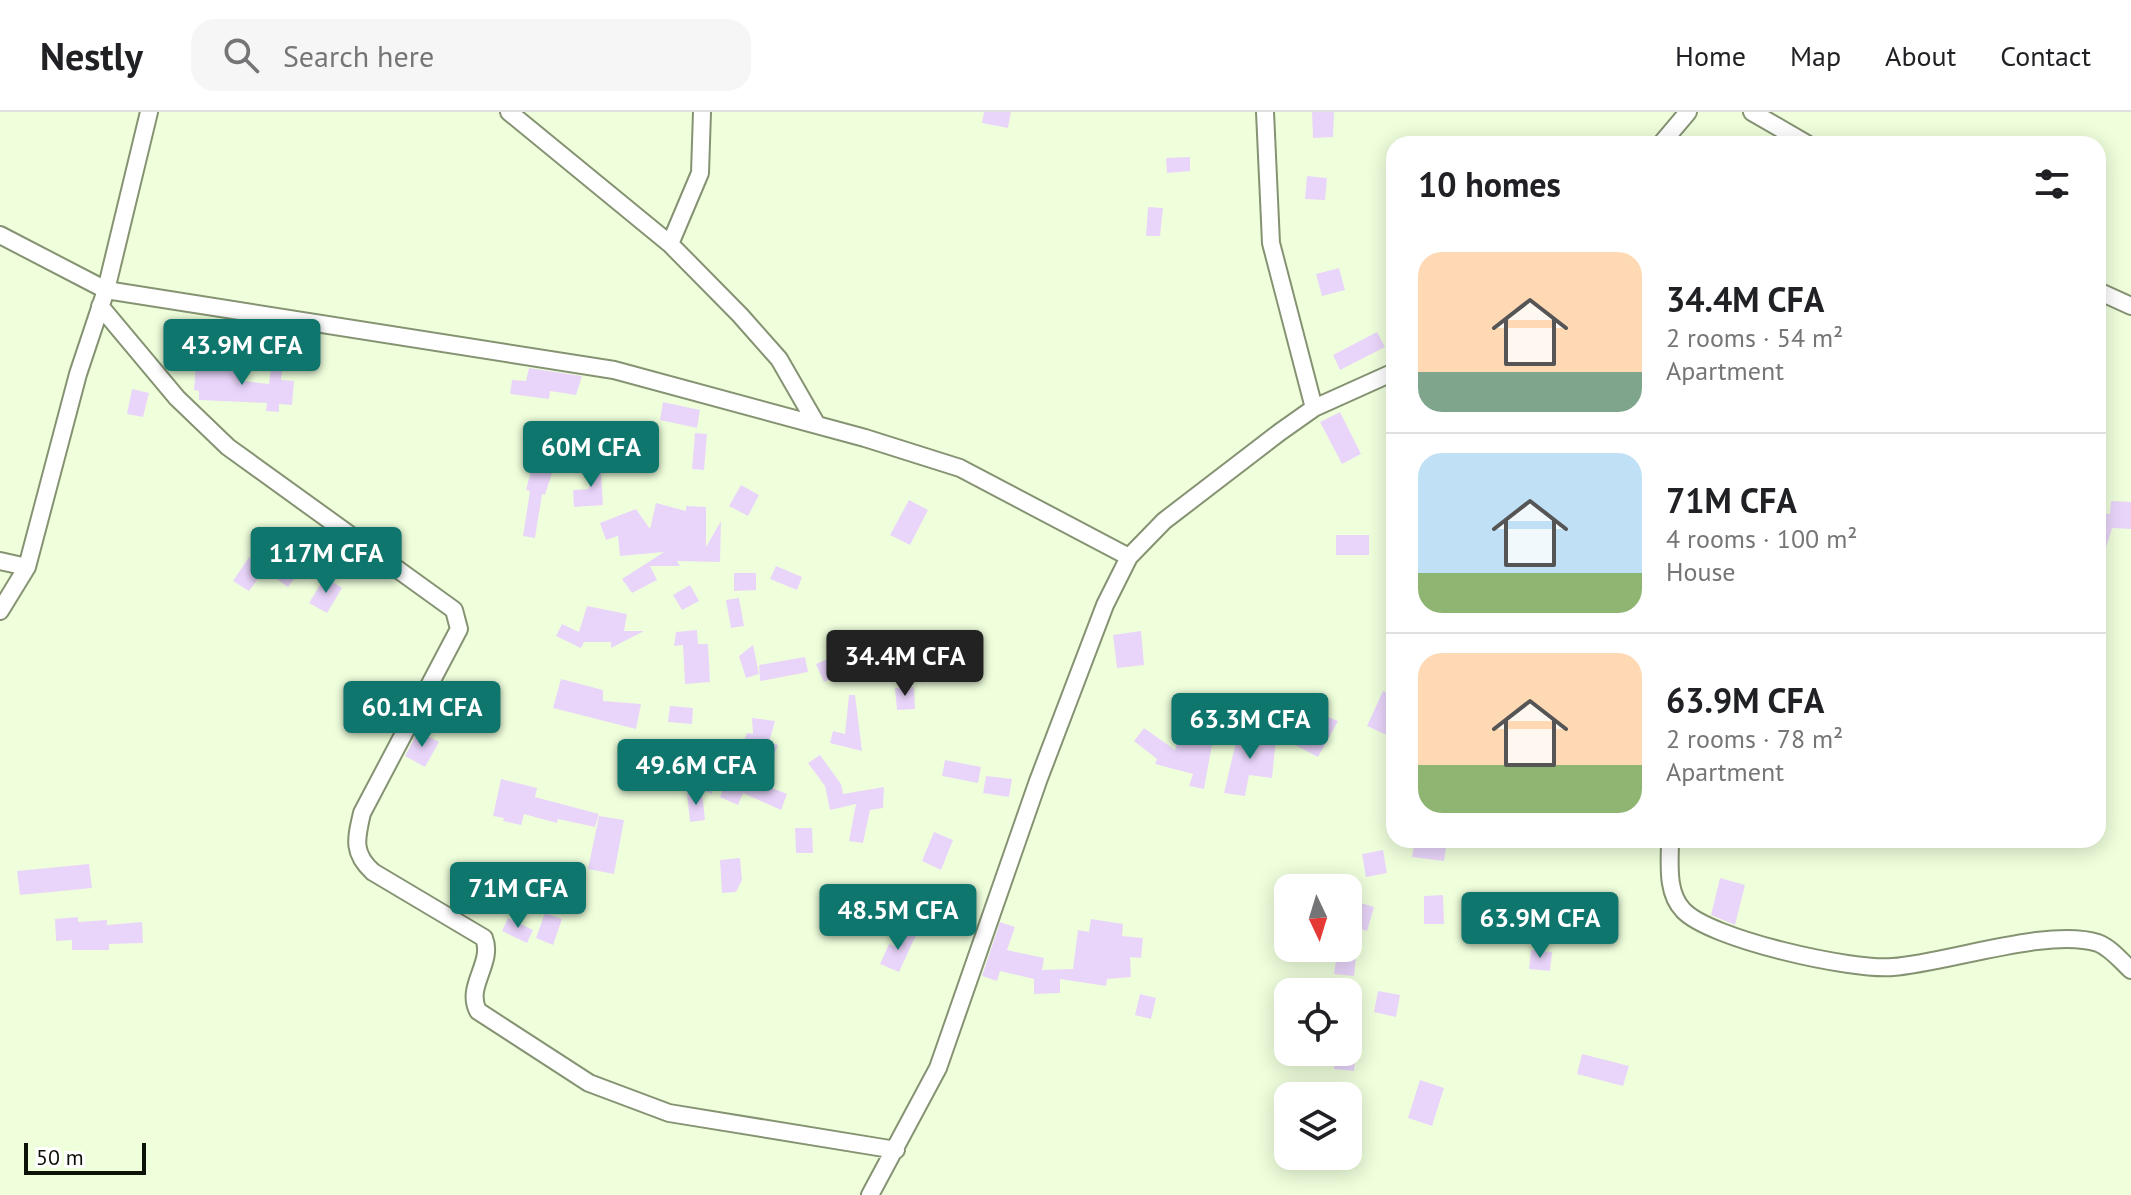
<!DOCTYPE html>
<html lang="en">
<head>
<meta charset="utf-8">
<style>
	:root { --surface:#fff; --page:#f6f6f6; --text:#202124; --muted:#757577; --line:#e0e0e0; --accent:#0f766e }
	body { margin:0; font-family:"PT Sans",sans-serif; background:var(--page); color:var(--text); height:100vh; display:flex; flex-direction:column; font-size:30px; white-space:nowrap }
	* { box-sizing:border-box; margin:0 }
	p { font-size:26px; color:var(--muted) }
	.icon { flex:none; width:44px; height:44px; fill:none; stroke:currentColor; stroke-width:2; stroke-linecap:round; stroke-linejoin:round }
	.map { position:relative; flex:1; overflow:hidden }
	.drawer { position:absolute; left:1386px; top:24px; width:720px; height:712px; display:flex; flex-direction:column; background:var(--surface); border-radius:24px; box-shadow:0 4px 20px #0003 }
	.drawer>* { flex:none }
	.needle { width:52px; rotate:176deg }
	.buttons { position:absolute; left:1274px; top:762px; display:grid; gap:16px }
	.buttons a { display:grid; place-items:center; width:88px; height:88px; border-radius:16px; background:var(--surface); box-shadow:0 4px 20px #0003; font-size:40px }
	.scale { position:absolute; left:24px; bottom:20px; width:122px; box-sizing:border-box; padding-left:8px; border:4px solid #0d1207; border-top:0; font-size:22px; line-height:28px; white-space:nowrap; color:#0d1207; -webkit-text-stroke:6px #fff; paint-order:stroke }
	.price { position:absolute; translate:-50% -68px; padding:0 18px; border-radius:8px; background:var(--accent); color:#fff; font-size:26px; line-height:52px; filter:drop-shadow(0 2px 4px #0008) }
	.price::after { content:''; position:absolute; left:50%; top:48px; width:24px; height:18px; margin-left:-12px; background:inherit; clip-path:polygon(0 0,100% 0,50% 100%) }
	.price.on { background:#222; color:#fff }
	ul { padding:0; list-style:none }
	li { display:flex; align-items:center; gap:24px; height:200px; padding:0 32px }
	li+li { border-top:2px solid var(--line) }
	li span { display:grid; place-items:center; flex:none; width:224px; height:160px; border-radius:24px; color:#555 }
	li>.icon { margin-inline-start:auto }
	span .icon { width:96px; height:96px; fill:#fffc; stroke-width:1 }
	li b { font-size:34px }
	h2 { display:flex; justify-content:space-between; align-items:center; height:96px; padding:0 32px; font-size:34px }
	header { display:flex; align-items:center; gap:48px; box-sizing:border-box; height:112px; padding:0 40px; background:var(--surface); border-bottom:2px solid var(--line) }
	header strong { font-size:38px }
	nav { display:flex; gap:44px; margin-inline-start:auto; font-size:28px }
	.search { width:560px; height:72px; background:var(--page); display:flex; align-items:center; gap:20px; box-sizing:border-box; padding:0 28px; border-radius:24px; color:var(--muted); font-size:30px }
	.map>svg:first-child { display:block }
	.building { fill:#e9d5fa }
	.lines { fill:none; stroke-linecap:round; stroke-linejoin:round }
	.street-casing { stroke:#859373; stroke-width:20 }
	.street { stroke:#fff; stroke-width:16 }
</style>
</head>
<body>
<header>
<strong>Nestly</strong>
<div class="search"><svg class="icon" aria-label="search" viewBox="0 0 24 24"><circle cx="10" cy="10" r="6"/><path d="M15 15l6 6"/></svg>Search here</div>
<nav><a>Home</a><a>Map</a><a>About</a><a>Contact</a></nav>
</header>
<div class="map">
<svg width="2131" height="1083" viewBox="0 0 2131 1083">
	<rect width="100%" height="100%" fill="#efffdc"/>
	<path class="building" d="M984,0H1011L1008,16L982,11Z
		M1312,0H1334L1333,25L1313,26Z
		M1190,45V59L1167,61L1166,46Z
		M1307,64L1327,66L1325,88L1305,87Z
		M1148,95L1163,96L1160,124H1146Z
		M1339,156L1345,178L1322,184L1316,162Z
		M1377,220L1385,235L1340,258L1333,243Z
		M196,252L245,257L244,269L269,272L271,256L282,257L281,268L294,269L292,293L279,292V300L266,299L267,291L199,288V279L194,278Z
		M529,256L582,264L576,283L550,279L549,287L510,282L512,268L526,269Z
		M132,277L149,281L143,305L127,302Z
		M663,290L700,298L697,316L660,308Z
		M1340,300L1361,342L1342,352L1320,310Z
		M695,321L707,322L704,358L692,357Z
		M592,347H600L603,393L574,395L573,378L589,377Z
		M532,355L552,361L545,383L542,382L535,426L523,424L530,379L526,378Z
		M741,373L759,383L748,404L729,394Z
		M909,388L928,398L910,433L890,423Z
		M2111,389L2131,390V417L2112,416L2101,452H2098V401L2110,402Z
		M656,391L686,399V394L706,395V435L721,409L720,450L677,449L680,454H650L657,468L632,481L622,467L664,440L620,444L618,424L606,428L600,411L636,397L650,417Z
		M1336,423H1369V443H1336Z
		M290,435L305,447V452L288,475L270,462Z
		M249,445L265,457L249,479L233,469Z
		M776,454L802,465L797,478L770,467Z
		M734,461H756V478L734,479Z
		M325,465L342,476L327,501L309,491Z
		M690,473L699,489L682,498L673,483Z
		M739,486L744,514L731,516L726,488Z
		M587,494L627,502L624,519H644L611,536V530H584L581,536L556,524L562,512L579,520Z
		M697,518L698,532H708L710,570L685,572L683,533L674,534L676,520Z
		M1141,519L1144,553L1117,556L1113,523Z
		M860,523L862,537L870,536L871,555L852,556L824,570L816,552L844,540L842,525Z
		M753,533L759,562L746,566L739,544Z
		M805,545L808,560L760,569L759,553Z
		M561,567L603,578V589L641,592L636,617L553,596Z
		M914,575L915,597L897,598L895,576Z
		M1383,579L1394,583V607L1387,623L1367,614Z
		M849,583H855L862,639L830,631L833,619L845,622Z
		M1297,592L1325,607L1326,604L1338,609L1318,645L1280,625Z
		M670,594L693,596L692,612L668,610Z
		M1185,600L1217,605L1204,677L1189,674L1193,662L1155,652L1157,647L1134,629L1144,616L1175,638Z
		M752,606L775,609L769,630L778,633L762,672L787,682L781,698L743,681L738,693L720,685L747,621L753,622Z
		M1239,617L1276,627L1272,666L1249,663L1245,684L1224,681Z
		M418,619L439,630L425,655L405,644Z
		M706,643L712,682L697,675L693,645Z
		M820,643L841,672L843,682L884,675L883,696L870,698L863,731L849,729L856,692L830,698L825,674L808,651Z
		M945,648L981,655L978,671L942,664Z
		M986,664L1012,667L1009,685L983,681Z
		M501,667L537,676L535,685L599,702L595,715L558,707L557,711L524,702L521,713L503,709L504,706L493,704Z
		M702,680L705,708L690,710L687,681Z
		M599,704L624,708L614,762L588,757Z
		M795,716H812L813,741H796Z
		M934,720L953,728L941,758L922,749Z
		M1415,728H1447L1444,749L1412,745Z
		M1383,738L1387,761L1366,765L1362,742Z
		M740,746L742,768L736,780L722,781L720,748Z
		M89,752L92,776L20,783L17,759Z
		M1720,766L1745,773L1735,813L1711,803Z
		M1443,783L1444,812H1424V784Z
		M1354,789L1374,795L1367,819L1348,813Z
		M545,801L562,807L553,833L536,826Z
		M78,805V810L107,808V813L142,810L143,831L109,832V838H72V828L56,829L55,807Z
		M508,806L533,818L527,831L502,819Z
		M1091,807L1123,812L1122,824L1143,826L1141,846L1130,845L1131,865L1107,867L1106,874L1060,867V881L1034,882V867L1000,859L997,869L982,864L1000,810L1015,815L1007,838L1044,846L1042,858L1073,857L1078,818L1089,820Z
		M903,818L916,823L899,860L880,852L889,832L896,835Z
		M1531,838L1552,840L1550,859L1529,857Z
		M1337,842L1356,844L1354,864L1334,862Z
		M1378,879L1400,883L1396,905L1374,900Z
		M1140,882L1156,886L1151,907L1135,903Z
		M1335,940H1356L1354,959L1334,957Z
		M1582,942L1629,954L1623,974L1577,962Z
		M1420,968L1444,976L1432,1014L1408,1006Z"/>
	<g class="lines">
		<g class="street-casing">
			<path id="street" d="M509,0L670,132L740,203L779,247L817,313
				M1265,0L1271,131L1314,296
				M1752,0L1807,32
				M1661,32L1688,0
				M0,123L106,178L614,258L865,326L960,356L1129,445
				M670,132L700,61L702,0
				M2098,179L2131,194
				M100,194L177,286L228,335L454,498L459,517L362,701C356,727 352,741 373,760L484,826C494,851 465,874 478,899L589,971L669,1001L896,1038
				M0,449L27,455
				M0,499L27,455L78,262L106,178L149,0
				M1670,728C1670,751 1666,780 1683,798C1709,827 1853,859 1893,855C1947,851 2049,815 2098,831C2111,836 2121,849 2131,858
				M870,1083L938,956L1038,669L1105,493L1129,445L1164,409L1280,320L1314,296L1394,260"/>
		</g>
		<use href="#street" class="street"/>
	</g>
</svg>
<div class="buttons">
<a><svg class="needle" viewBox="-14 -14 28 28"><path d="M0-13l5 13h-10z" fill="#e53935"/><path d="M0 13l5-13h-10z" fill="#757577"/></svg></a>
<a><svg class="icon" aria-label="locate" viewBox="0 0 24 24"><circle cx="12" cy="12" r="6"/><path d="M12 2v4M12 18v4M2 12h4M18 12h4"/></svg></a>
<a><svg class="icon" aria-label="layers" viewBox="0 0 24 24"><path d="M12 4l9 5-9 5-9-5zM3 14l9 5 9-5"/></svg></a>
</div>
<div class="scale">50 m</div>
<b class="price" style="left:242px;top:275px">43.9M CFA</b>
<b class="price" style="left:591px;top:377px">60M CFA</b>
<b class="price" style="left:326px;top:483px">117M CFA</b>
<b class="price on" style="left:905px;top:586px">34.4M CFA</b>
<b class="price" style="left:422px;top:637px">60.1M CFA</b>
<b class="price" style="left:1250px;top:649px">63.3M CFA</b>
<b class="price" style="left:696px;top:695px">49.6M CFA</b>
<b class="price" style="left:518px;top:818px">71M CFA</b>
<b class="price" style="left:898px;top:840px">48.5M CFA</b>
<b class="price" style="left:1540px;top:848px">63.9M CFA</b>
<section class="drawer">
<h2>10 homes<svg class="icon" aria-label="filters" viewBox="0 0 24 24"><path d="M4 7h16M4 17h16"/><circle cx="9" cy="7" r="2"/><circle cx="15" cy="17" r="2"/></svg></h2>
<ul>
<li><span style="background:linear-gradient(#ffd9b3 75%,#7fa58c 0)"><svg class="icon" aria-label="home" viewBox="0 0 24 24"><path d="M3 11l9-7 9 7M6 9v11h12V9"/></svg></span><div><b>34.4M CFA</b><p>2 rooms · 54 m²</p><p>Apartment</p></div></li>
<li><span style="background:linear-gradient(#bfe0f5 75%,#8fb573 0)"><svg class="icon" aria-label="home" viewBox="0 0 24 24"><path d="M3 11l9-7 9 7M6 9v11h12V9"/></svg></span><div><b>71M CFA</b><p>4 rooms · 100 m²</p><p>House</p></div></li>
<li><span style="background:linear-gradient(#ffd9b3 70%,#8fb573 0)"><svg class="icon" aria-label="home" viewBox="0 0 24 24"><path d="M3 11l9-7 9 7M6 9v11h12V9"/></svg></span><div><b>63.9M CFA</b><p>2 rooms · 78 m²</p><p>Apartment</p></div></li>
</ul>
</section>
</div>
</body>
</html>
